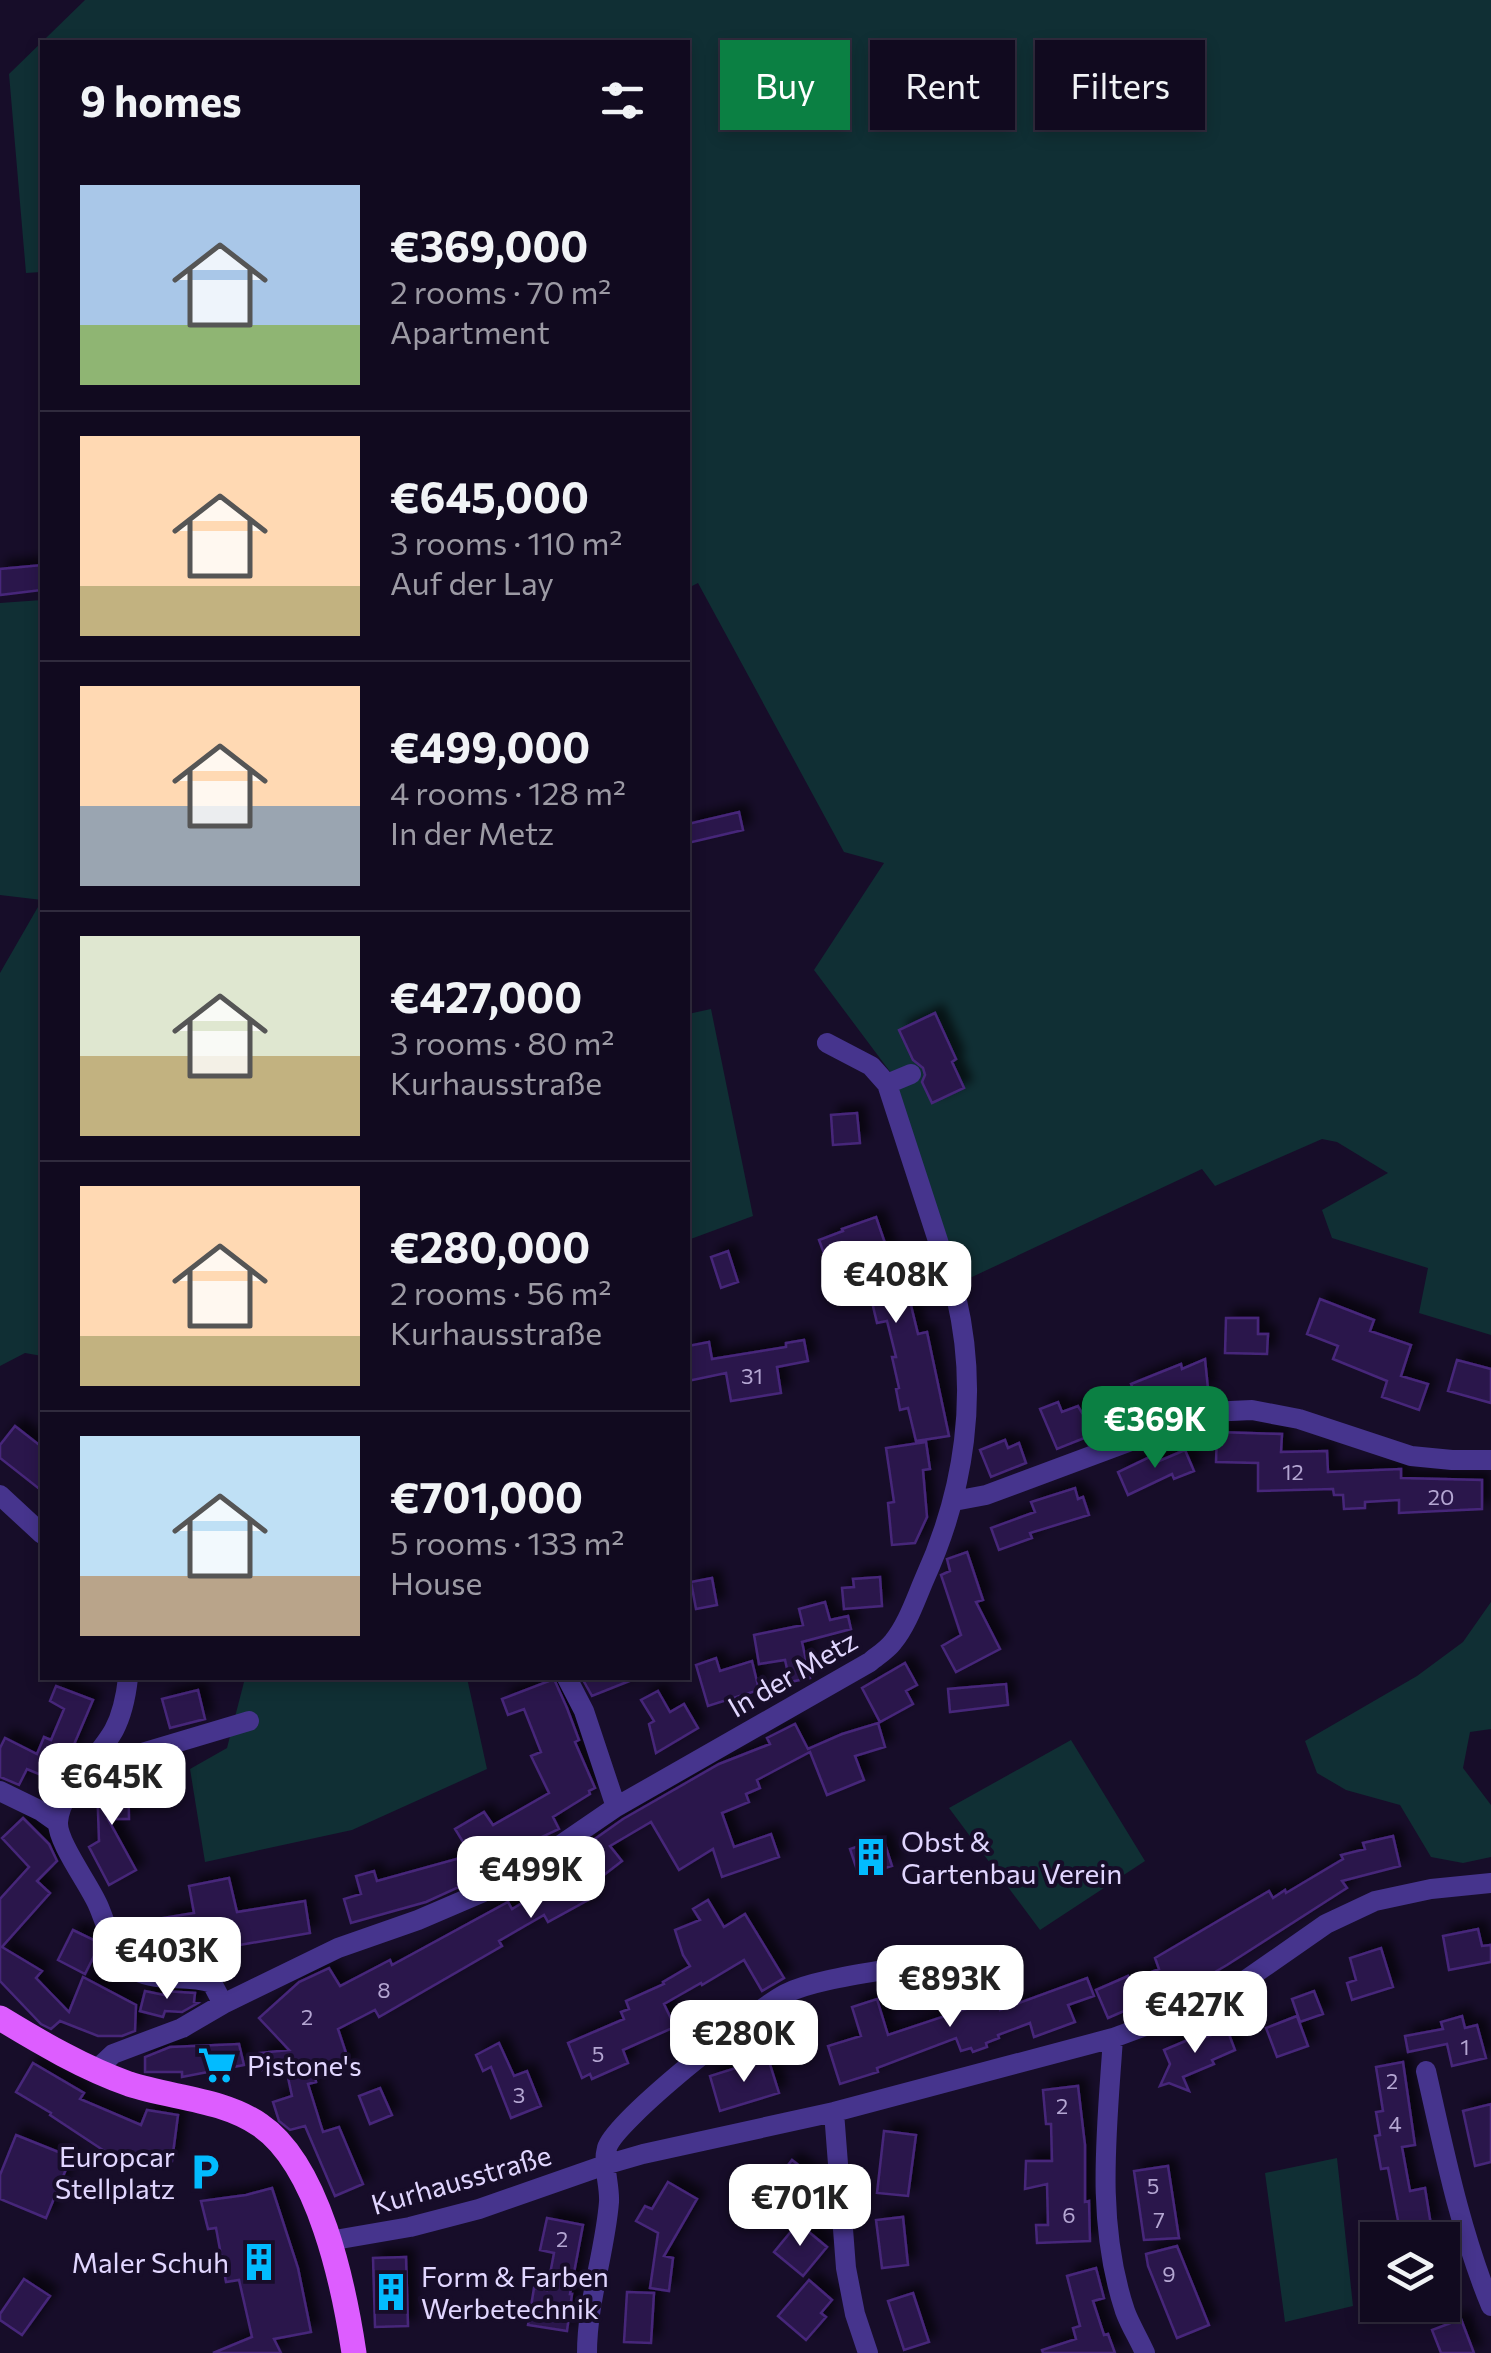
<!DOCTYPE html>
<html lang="en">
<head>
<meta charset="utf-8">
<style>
	:root { --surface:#110a1f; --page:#1e182c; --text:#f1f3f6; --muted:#9c9aa4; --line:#302b3d; --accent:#0b8043 }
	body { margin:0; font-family:Commissioner,sans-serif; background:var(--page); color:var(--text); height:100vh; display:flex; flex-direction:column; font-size:38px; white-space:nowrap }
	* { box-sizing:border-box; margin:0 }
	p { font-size:32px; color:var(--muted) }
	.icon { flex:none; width:55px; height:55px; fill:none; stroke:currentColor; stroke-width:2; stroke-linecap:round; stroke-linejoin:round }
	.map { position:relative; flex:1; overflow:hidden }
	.details { position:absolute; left:40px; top:40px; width:650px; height:1640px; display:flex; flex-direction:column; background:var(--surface); border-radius:0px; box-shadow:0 5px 15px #0003,0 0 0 2px var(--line) }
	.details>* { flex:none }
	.guide { position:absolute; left:720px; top:40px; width:620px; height:90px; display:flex; gap:20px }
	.buttons { position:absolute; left:1360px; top:2222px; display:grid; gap:20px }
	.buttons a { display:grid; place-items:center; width:100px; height:100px; border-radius:0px; background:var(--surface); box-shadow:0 5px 15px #0003,0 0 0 2px var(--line); font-size:50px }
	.price { position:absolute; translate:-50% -85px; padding:0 22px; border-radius:20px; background:#fff; color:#222; font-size:32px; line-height:65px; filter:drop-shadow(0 2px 5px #0008) }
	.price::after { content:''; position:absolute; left:50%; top:60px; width:30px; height:22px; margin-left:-15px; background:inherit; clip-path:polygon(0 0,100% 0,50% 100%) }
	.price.selected { background:var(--accent); color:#fff }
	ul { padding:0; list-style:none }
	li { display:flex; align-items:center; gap:30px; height:250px; padding:0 40px }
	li+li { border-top:2px solid var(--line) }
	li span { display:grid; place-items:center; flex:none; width:280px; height:200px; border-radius:0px; color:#555 }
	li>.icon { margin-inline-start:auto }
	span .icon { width:120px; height:120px; fill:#fffc; stroke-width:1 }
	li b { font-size:42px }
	h2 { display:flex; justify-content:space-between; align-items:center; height:120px; padding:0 40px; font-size:42px }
	.chip { padding:0 35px; border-radius:0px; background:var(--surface); box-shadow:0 5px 15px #0003,0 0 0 2px var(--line); font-size:35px; line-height:90px }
	.chip.selected { background:var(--accent); color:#fff }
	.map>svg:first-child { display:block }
	.green { fill:#102f34 }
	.building { fill:#2b184c; stroke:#46277a; stroke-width:2.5; filter:url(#shadow) }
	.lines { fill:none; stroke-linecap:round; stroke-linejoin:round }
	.minor { stroke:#46348d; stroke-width:20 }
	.major { stroke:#dd5dff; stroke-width:25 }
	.labels { text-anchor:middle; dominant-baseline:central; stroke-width:8; stroke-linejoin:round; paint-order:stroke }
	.number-label { font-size:22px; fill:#b4a6d2 }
	.street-label { font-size:28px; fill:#e1d6ff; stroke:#170d29 }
	.poi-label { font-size:28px; fill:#e1d6ff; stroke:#170d29; text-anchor:start }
</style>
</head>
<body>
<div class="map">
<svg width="1491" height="2353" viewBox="0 0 1491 2353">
	<defs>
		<filter id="shadow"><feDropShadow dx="8" dy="-8" stdDeviation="5" flood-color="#0009"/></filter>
	</defs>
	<rect width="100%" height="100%" fill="#170d29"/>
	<path class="green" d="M85,0H1491V1335L1419,1313L1428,1268L1332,1238L1322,1210L1388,1173L1337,1142L1322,1139L1215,1186L1202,1169L972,1277L957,1269L894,1077L814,970L884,863L844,852L698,583L688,588V42H42V272L26,273L9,74Z
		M42,600V1356L25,1353L0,1366V973L42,900L0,895V603Z
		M711,1009L753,1216L688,1240V1014Z
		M1491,1602V1729L1470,1732L1463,1768L1491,1805V1857L1463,1863L1431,1857L1400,1805L1346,1790L1317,1773L1305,1741L1417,1676L1463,1642Z
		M244,1678H467L487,1769L352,1830L205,1862L190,1769L227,1748L244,1682Z
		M1071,1740L1145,1861L1040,1930L949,1808Z
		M1337,2158L1353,2306L1285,2322L1265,2173Z"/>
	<path class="building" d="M42,565V590L0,595V569Z
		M739,812L743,830L688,843V824Z
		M935,1013L956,1059L952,1062L964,1088L932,1103L922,1082L925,1075L923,1068L913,1060L899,1030Z
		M857,1113L860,1143L833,1145L831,1115Z
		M876,1217L897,1278L904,1277L918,1334L927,1332L949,1436L916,1441L908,1408L900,1410L896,1389L899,1388L892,1357H896L887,1321L877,1323L864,1268L857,1271L850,1251L826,1259L819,1240L843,1231L842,1229Z
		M728,1251L738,1282L721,1288L711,1257Z
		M1320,1299L1374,1320L1370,1331L1411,1345L1401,1376L1428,1384L1419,1410L1382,1397L1387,1381L1333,1359L1338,1346L1307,1334Z
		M1226,1318H1258V1334H1268L1267,1354L1225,1353Z
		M804,1340L808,1361L777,1367L781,1393L731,1401L726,1373L688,1381V1346L709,1342L712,1359L786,1347V1343Z
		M1205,1359L1208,1389L1144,1415L1131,1384L1181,1364L1182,1369Z
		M1457,1360L1491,1369V1403L1448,1391Z
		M1058,1402L1062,1412L1078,1406L1082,1413L1093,1408L1102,1431L1057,1449L1040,1409Z
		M15,1426L42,1447V1491L0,1458V1445Z
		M1217,1432L1282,1434L1281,1452L1327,1451L1328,1472L1401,1469V1478L1482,1480V1509L1399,1513V1500L1365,1502V1508L1344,1509L1343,1495H1334L1333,1489L1258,1491V1463L1216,1462Z
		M1005,1440L1008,1448L1019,1443L1026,1463L991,1477L980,1450Z
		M926,1442L930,1469L923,1470L927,1517L915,1543L892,1545L888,1503L894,1502L886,1448Z
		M1185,1450L1194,1471L1174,1479L1172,1474L1128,1495L1118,1472L1156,1454L1159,1461Z
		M1075,1488L1078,1499L1083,1497L1089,1515L1030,1533L1032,1538L999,1550L991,1528L1035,1512L1031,1502Z
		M967,1552L983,1600L976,1602L1000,1649L956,1672L942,1646L961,1635L941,1575L950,1571L947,1559Z
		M880,1577L882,1606L844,1609L842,1588L854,1587L853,1579Z
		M712,1578L717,1605L696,1609L691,1582Z
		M825,1602L830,1620L848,1616L851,1629L802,1642L810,1678L790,1682L785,1660L759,1664L754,1635L803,1625L799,1609Z
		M716,1658L720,1671L752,1661L759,1690L708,1706L696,1665Z
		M905,1663L917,1685L906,1691L913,1704L880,1722L862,1688Z
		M582,1678H637L592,1696Z
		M554,1679L567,1708L579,1740L575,1742L595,1788L589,1791L590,1794L553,1817L559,1829L529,1843L458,1885L459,1887L426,1902L351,1923L344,1899L361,1894L356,1876L374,1871L377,1881L471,1855L455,1829L484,1812L493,1825L549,1793L531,1756L541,1752L524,1709L508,1715L502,1699Z
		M1006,1684L1008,1705L950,1712L948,1689Z
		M56,1686L93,1700L58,1782L27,1769L19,1785L0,1777V1748L5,1738L37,1754L44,1737L51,1740L64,1709L50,1701Z
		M198,1690L205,1719L170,1728L162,1699Z
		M658,1691L670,1712L684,1704L698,1728L656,1753L649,1724L654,1721L641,1700Z
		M878,1723L885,1747L855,1756L864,1780L827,1795L810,1752L757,1780L760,1788L746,1794L749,1802L722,1813L734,1847L771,1834L779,1857L722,1877L713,1849L679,1870L651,1822L610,1846L622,1861L582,1892L588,1900L548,1922L544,1915L499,1941L502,1946L379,2017L375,2010L338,2029L350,2065L315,2076L316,2082L308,2084L323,2132L339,2127L363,2184L335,2196L305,2126L290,2130L279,2121L273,2102L292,2096L285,2064L262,2070L259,2053L289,2050L259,2018L299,1982L329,1968L340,1986L390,1960L392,1965L508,1902L512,1909L569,1875L565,1870L568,1868L565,1860L623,1819L719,1764L770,1744L767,1738L795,1724L808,1749L842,1734Z
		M128,1772L129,1819H108L136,1870L109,1885L89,1847L99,1841L97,1783H107L106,1773Z
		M23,1818L49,1844L57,1861L37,1881L50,1893L2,1947L42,1971L36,1978L69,2012L83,1977L136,2005L135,2031L122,2036H98L60,2021L51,2029L41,2024L0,1981V1899L29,1867L2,1838Z
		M1393,1836L1400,1866L1342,1881L1347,1888L1227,1965L1174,1996L1142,2009L1140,2004L1108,2018L1096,1990L1128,1976L1130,1981L1159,1969L1155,1958L1269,1891L1273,1898L1285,1890L1286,1893L1343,1859L1341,1855L1365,1849L1363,1843Z
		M883,1838L892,1866L859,1876L850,1849Z
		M229,1878L237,1912L305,1901L310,1933L228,1947L229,1951L221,1953L218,1964L197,1956L196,1944L169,1949L163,1918L194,1913L189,1886Z
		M708,1900L724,1927L745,1914L784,1978L762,1991L744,1960L702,1985L701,1983L664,2004L675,2027L623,2050L628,2063L592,2079L590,2074L582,2078L568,2043L624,2019L621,2012L629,2009L626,2001L664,1984L663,1982L690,1966L683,1955L675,1930L700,1920L693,1909Z
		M1478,1929L1482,1946L1491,1945V1962L1449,1970L1443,1936Z
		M73,1930L98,1942L99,1946L85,1974L58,1960Z
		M1381,1948L1393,1987L1352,2000L1347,1983L1356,1980L1350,1958Z
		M1087,1978L1094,1996L1068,2005L1075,2022L1034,2037L1030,2023L998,2035L999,2038L986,2043L987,2047L973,2052L971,2048L961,2051L956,2038L877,2068L878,2072L840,2084L828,2046L861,2036L852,2007L877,1999L888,2035L996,1999L1000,2010Z
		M145,1991L164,1995V1991L195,1993L194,2002L198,2003L182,2012L165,2011L163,2017L140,2011Z
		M1314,1991L1323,2014L1300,2022L1292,1999Z
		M1297,2016L1308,2046L1277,2057L1266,2028Z
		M1462,2016L1465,2028L1477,2025L1486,2058L1452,2066L1447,2044L1408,2052L1405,2036L1443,2029L1441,2022Z
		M1227,2029L1235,2050L1212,2060L1214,2064L1183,2077L1189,2091L1169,2083L1160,2086L1170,2064L1164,2050L1202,2034L1203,2038Z
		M499,2043L514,2076L527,2071L541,2106L511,2118L491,2067L483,2071L476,2055Z
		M239,2044L244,2065L182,2077V2072H145V2057L170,2047Z
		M768,2058L779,2093L720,2111L710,2076Z
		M1403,2062L1415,2145L1402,2147L1410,2191L1425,2188L1431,2225L1400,2231L1388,2168L1381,2169L1375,2136L1380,2135L1376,2112L1383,2111L1376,2067Z
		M33,2063L84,2093L80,2099L141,2125L147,2110L178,2115L172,2161L128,2155L124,2164L50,2115L51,2113L16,2092Z
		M1078,2086L1085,2145V2202L1089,2201L1090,2241L1037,2243L1036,2225H1048L1047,2184L1025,2189L1026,2161H1052L1051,2124H1046L1043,2090Z
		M380,2088L392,2115L370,2124L359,2096Z
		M1491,2104V2162L1475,2166L1463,2111Z
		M884,2131L916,2135L908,2196L877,2193Z
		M16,2135L71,2157L46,2218L0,2199V2175Z
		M792,2160L814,2177L792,2206L770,2188Z
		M1168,2166L1179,2238L1144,2240L1134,2171Z
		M668,2182L697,2199L664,2256L673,2258L669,2291L650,2288L658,2233L636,2221L645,2206L652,2209Z
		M272,2188L298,2268L311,2332L274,2339L281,2353H213L252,2337L239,2280L226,2282L216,2228L208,2229L201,2201L246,2195Z
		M903,2217L908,2265L882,2268L876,2220Z
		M547,2218L583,2225L570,2294H572L567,2331L528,2325L534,2288L547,2290L554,2253L540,2250Z
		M798,2223L827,2247L803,2276L774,2252Z
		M1177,2246L1209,2325L1177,2338L1148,2266L1146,2254Z
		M406,2257L408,2326L375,2327L373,2258Z
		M1096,2268L1104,2298L1093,2301L1104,2335L1108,2334L1115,2353H1043L1042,2350L1076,2339L1073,2328L1080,2326L1067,2276Z
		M24,2279L50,2296L22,2335L0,2320V2314Z
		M809,2280L832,2300L821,2313L826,2317L806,2340L778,2316Z
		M627,2292L654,2293L651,2343L624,2342Z
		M913,2293L929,2342L904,2350L888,2301Z
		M1461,2319L1474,2353H1441L1432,2330Z"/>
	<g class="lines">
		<path class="minor" d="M887,1084L911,1074
			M0,1495L42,1534
			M954,1501L986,1495L1209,1412L1252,1410L1299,1419L1411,1456L1452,1460H1491
			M128,1678C126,1696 123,1713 114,1730C100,1756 60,1791 58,1822C57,1842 89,1884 98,1905C107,1925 115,1961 136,1971C159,1983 188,1974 212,1983L223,2004
			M567,1678L584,1711L616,1807
			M96,1756L125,1758L249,1721
			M0,1791L41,1811L58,1823
			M1113,2038C1107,2130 1095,2221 1125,2311C1130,2325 1139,2339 1145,2353
			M96,2070L113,2054L182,2028L223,2004L338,1948L418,1920L481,1893L543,1857L616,1807L870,1662C877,1656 887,1650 893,1642C907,1625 915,1601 924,1580C965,1490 979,1393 956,1296L887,1084L871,1066L827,1043
			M1426,2071C1444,2150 1460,2231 1491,2306
			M834,2112L846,2268L855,2314L868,2353
			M329,2241L410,2227L479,2209L605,2165L643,2154L834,2112L1113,2038L1191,2009L1240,1984L1326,1924L1375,1901L1431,1889L1491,1883
			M587,2353C587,2302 605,2252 609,2202C610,2184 602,2166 607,2148C614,2121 755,2010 785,1994C814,1979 878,1972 912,1965"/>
		<path class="major" d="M0,2018C41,2043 84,2068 129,2084C172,2098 222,2099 260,2125C319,2165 344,2286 354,2353"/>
	</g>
	<defs>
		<g id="building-bare" transform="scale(3)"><path d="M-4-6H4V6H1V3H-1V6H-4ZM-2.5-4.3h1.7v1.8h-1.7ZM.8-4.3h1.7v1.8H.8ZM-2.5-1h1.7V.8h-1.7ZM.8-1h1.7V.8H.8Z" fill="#02bbff" stroke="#170d29" stroke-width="2.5" paint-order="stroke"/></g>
		<g id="supermarket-bare" transform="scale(3)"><path d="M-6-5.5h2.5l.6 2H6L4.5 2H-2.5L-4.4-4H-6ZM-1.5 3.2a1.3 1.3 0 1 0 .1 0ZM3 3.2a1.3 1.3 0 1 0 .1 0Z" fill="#02bbff" stroke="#170d29" stroke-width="2.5" paint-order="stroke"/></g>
		<g id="parking-bare" transform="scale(3)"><path d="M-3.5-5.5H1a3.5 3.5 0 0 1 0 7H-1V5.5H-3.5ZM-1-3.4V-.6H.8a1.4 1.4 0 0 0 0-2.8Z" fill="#02bbff" stroke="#170d29" stroke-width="2.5" paint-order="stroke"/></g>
	</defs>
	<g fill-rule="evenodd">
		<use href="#building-bare" x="871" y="1857"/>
		<use href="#supermarket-bare" x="217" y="2065"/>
		<use href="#parking-bare" x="205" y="2172"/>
		<use href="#building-bare" x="259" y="2262"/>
		<use href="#building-bare" x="391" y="2292"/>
	</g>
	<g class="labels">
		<g class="number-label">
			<text x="752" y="1375">31</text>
			<text x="1293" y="1471">12</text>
			<text x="1441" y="1496">20</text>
			<text x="384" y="1989">8</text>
			<text x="307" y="2016">2</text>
			<text x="1465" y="2046">1</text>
			<text x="598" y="2053">5</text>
			<text x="1392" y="2080">2</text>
			<text x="519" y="2094">3</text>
			<text x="1062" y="2105">2</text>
			<text x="1395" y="2123">4</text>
			<text x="1153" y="2185">5</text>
			<text x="1069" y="2214">6</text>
			<text x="1159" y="2219">7</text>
			<text x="562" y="2238">2</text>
			<text x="1169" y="2273">9</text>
		</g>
		<g class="street-label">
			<text transform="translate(792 1673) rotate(-30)">In der Metz</text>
			<text transform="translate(461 2179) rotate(-16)">Kurhausstraße</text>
		</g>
		<g class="poi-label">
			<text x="901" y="1841">Obst &amp;<tspan x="901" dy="32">Gartenbau Verein</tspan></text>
			<text x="247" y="2065">Pistone's</text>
			<text x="175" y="2156" text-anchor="end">Europcar<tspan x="175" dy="32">Stellplatz</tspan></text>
			<text x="229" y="2262" text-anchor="end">Maler Schuh</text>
			<text x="421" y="2276">Form &amp; Farben<tspan x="421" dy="32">Werbetechnik</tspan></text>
		</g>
	</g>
</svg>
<div class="buttons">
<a><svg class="icon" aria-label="layers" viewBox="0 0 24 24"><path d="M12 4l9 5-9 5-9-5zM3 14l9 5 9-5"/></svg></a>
</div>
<b class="price" style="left:896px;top:1326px">€408K</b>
<b class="price selected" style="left:1155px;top:1471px">€369K</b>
<b class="price" style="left:112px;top:1828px">€645K</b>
<b class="price" style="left:531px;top:1921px">€499K</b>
<b class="price" style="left:167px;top:2002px">€403K</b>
<b class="price" style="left:950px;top:2030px">€893K</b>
<b class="price" style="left:1195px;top:2056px">€427K</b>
<b class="price" style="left:744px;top:2085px">€280K</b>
<b class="price" style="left:800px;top:2249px">€701K</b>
<div class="guide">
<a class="chip selected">Buy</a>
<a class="chip">Rent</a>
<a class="chip">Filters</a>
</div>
<section class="details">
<h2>9 homes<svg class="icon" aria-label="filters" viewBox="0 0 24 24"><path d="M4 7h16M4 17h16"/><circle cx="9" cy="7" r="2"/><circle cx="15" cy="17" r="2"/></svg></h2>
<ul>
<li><span style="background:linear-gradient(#a9c7e8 70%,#8fb573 0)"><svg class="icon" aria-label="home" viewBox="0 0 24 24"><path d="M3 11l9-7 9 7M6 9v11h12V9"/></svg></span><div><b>€369,000</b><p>2 rooms · 70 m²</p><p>Apartment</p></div></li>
<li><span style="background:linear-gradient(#ffd9b3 75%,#c2b280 0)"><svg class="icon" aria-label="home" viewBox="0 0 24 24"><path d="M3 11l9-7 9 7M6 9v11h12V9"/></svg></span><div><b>€645,000</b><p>3 rooms · 110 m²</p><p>Auf der Lay</p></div></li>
<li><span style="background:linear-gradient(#ffd9b3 60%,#9aa5b1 0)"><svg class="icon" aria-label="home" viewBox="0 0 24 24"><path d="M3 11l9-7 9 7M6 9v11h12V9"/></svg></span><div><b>€499,000</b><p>4 rooms · 128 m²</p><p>In der Metz</p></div></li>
<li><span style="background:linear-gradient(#dfe7d0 60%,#c2b280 0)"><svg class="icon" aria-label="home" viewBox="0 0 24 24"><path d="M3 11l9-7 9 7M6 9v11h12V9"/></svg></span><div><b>€427,000</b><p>3 rooms · 80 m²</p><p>Kurhausstraße</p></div></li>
<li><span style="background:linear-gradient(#ffd9b3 75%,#c2b280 0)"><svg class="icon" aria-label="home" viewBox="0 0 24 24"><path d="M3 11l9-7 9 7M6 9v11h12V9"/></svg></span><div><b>€280,000</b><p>2 rooms · 56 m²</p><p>Kurhausstraße</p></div></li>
<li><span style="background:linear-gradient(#bfe0f5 70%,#b9a48a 0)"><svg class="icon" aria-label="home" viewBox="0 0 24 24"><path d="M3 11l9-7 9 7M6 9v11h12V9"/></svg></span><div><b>€701,000</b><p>5 rooms · 133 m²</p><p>House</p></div></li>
</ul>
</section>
</div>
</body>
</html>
